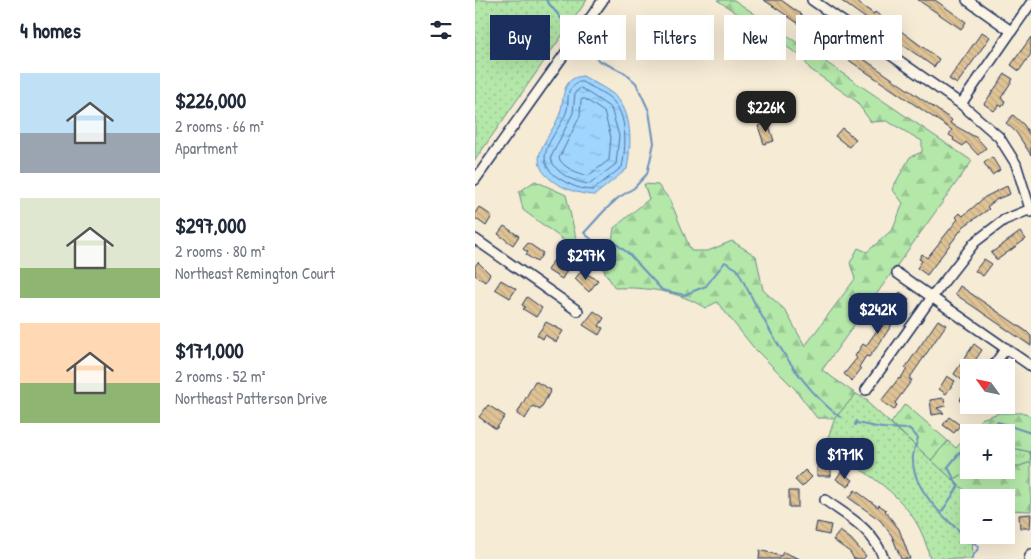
<!DOCTYPE html>
<html lang="en">
<head>
<meta charset="utf-8">
<style>
	:root { --surface:#fff; --page:#f6f6f7; --text:#1f2937; --muted:#747a83; --accent:#1b2f5e }
	body { margin:0; font-family:"Patrick Hand",sans-serif; background:var(--page); color:var(--text); height:100vh; display:flex; flex-direction:column; font-size:19px; white-space:nowrap }
	* { box-sizing:border-box; margin:0 }
	p { font-size:16px; color:var(--muted) }
	.icon { flex:none; width:28px; height:28px; fill:none; stroke:currentColor; stroke-width:2; stroke-linecap:round; stroke-linejoin:round }
	.map { position:relative; flex:1; overflow:hidden }
	.drawer { display:flex; flex-direction:column; background:var(--surface); width:475px }
	.drawer>* { flex:none }
	.banner { position:absolute; left:15px; top:15px; width:465px; height:45px; display:flex; gap:10px }
	.needle { width:32px; rotate:303deg }
	.tools { position:absolute; left:485px; top:359px; display:grid; gap:10px }
	.tools a { display:grid; place-items:center; width:55px; height:55px; border-radius:0px; background:var(--surface); box-shadow:0 5px 20px #0002; font-size:25px }
	.price { position:absolute; translate:-50% -42px; padding:0 11px; border-radius:10px; background:var(--accent); color:#fff; font-size:16px; line-height:32px; filter:drop-shadow(0 1px 2px #0008) }
	.price::after { content:''; position:absolute; left:50%; top:30px; width:15px; height:11px; margin-left:-8px; background:inherit; clip-path:polygon(0 0,100% 0,50% 100%) }
	.price.active { background:#222; color:#fff }
	ul { padding:0; list-style:none }
	li { display:flex; align-items:center; gap:15px; height:125px; padding:0 20px }
	li span { display:grid; place-items:center; flex:none; width:140px; height:100px; border-radius:0px; color:#555 }
	li>.icon { margin-inline-start:auto }
	span .icon { width:60px; height:60px; fill:#fffc; stroke-width:1 }
	li b { font-size:21px }
	h2 { display:flex; justify-content:space-between; align-items:center; height:60px; padding:0 20px; font-size:21px }
	.tag { padding:0 18px; border-radius:0px; background:var(--surface); box-shadow:0 5px 20px #0002; font-size:18px; line-height:45px }
	.tag.active { background:var(--accent); color:#fff }
	main { display:flex; flex:1; min-height:0 }
	.map>svg:first-child { display:block }
	.grass { fill:url(#grass-tufts); stroke:#688c84 }
	.forest { fill:url(#forest-firs); stroke:#688c84 }
	.park { fill:url(#park-dots); stroke:#688c84 }
	.water { fill:url(#water-ripples); stroke:#6a93be }
	.lines { fill:none; stroke-linecap:round; stroke-linejoin:round }
	.shore { stroke:#50719e; stroke-width:1 }
	.stream { stroke:#6a93be; stroke-width:2 }
	.building { fill:url(#building-back-hatch); stroke:#1b2f5e }
	.minor-casing { stroke:#1b2f5e; stroke-width:12 }
	.minor { stroke:#fcf5e5; stroke-width:9 }
</style>
</head>
<body>
<main>
<section class="drawer">
<h2>4 homes<svg class="icon" aria-label="filters" viewBox="0 0 24 24"><path d="M4 7h16M4 17h16"/><circle cx="9" cy="7" r="2"/><circle cx="15" cy="17" r="2"/></svg></h2>
<ul>
<li><span style="background:linear-gradient(#bfe0f5 60%,#9aa5b1 0)"><svg class="icon" aria-label="home" viewBox="0 0 24 24"><path d="M3 11l9-7 9 7M6 9v11h12V9"/></svg></span><div><b>$226,000</b><p>2 rooms · 66 m²</p><p>Apartment</p></div></li>
<li><span style="background:linear-gradient(#dfe7d0 70%,#8fb573 0)"><svg class="icon" aria-label="home" viewBox="0 0 24 24"><path d="M3 11l9-7 9 7M6 9v11h12V9"/></svg></span><div><b>$297,000</b><p>2 rooms · 80 m²</p><p>Northeast Remington Court</p></div></li>
<li><span style="background:linear-gradient(#ffd9b3 60%,#8fb573 0)"><svg class="icon" aria-label="home" viewBox="0 0 24 24"><path d="M3 11l9-7 9 7M6 9v11h12V9"/></svg></span><div><b>$171,000</b><p>2 rooms · 52 m²</p><p>Northeast Patterson Drive</p></div></li>
</ul>
</section>
<div class="map">
<svg width="556" height="559" viewBox="0 0 556 559">
	<defs>
		<pattern id="grass-tufts" width="24" height="20" patternUnits="userSpaceOnUse" patternTransform="scale(1.25)"><rect width="24" height="20" fill="#b4e8a9"/><path d="M3 7l-1-3M5 7V3M7 7l1-3M15 17l-1-3M17 17v-4M19 17l1-3" fill="none" stroke="#9ac794"/></pattern>
		<pattern id="forest-firs" width="22" height="20" patternUnits="userSpaceOnUse" patternTransform="scale(1.25)"><rect width="22" height="20" fill="#b4e8a9"/><path d="M5 1l3.5 6h-7zM16 11l3.5 6h-7z" fill="#9ac794"/></pattern>
		<pattern id="park-dots" width="8" height="8" patternUnits="userSpaceOnUse" patternTransform="scale(1.25)"><rect width="8" height="8" fill="#b4e8a9"/><path d="M2 2h.1M6 6h.1" fill="none" stroke="#9ac794" stroke-width="1.8" stroke-linecap="round"/></pattern>
		<pattern id="water-ripples" width="26" height="14" patternUnits="userSpaceOnUse" patternTransform="scale(1.25)"><rect width="26" height="14" fill="#9fd5fe"/><path d="M2 4q2-2 4 0t4 0M15 11q2-2 4 0t4 0" fill="none" stroke="#88b7dc"/></pattern>
		<pattern id="building-back-hatch" width="6" height="6" patternUnits="userSpaceOnUse" patternTransform="scale(1.25)"><rect width="6" height="6" fill="#e0c394"/><path d="M-1 5l2 2M0 0l6 6M5-1l2 2" fill="none" stroke="#c0a882"/></pattern>
	</defs>
	<rect width="100%" height="100%" fill="#f6ebd5"/>
	<filter id="ink" filterUnits="userSpaceOnUse"><feTurbulence type="fractalNoise" baseFrequency=".02" numOctaves="2"/><feDisplacementMap in="SourceGraphic" scale="10" xChannelSelector="R" yChannelSelector="G"/><feConvolveMatrix kernelMatrix="1 2 1 2 8 2 1 2 1" color-interpolation-filters="sRGB"/></filter>
	<g filter="url(#ink)">
		<path class="grass" d="M494,434V462L491,463L490,473L478,480L456,460L473,441L481,448Z
			M531,443L538,448L555,452L556,462L542,467L531,463Z"/>
		<path class="forest" d="M242,0H259L497,161L347,370L381,394L360,418H342L320,389L279,348L242,302L230,308C204,291 171,287 140,288L128,269L48,210L44,192L60,181L91,195L101,238L123,252L137,242L139,228L174,199L169,184L183,185L195,200L216,251H233L257,241L281,256L288,290L310,310L330,346L380,279L375,263L383,248L392,252L418,229L428,203L417,189L435,157L447,152V141L412,121L396,122L381,101L335,69L327,57Z
			M430,404L473,441L456,460L416,423Z
			M524,413H551L556,418V459L555,452L538,448L531,443V432H515L503,424L506,419Z
			M494,462V470H531V463L542,467L556,462V511L531,510V498L497,497L478,480L490,473L491,463Z"/>
		<path class="park" d="M0,0H112L0,160Z
			M381,394L393,400V403L497,497L494,498V535H497L498,559H455C443,499 396,477 350,446L360,418Z"/>
		<path class="water" d="M108,76C118,82 129,87 138,94C159,111 156,147 152,169L120,195C100,195 57,179 65,153C69,140 78,130 83,118C91,103 83,78 108,76Z"/>
		<g class="lines">
			<path class="shore" d="M103,82H107C116,87 129,92 137,100C153,115 151,147 147,167L118,190C106,190 95,185 85,179C53,159 81,137 91,113C94,106 92,98 94,91Z
				M106,88L136,108L144,136L141,164L115,184C101,183 78,173 76,157L98,113L100,93Z
				M110,99L129,112L136,137L134,160L113,176C103,173 88,168 84,158L105,116L106,100Z"/>
			<path class="stream" d="M71,0L99,34
				M104,40L123,60L150,73L161,83L174,111L179,143L172,174L159,188L143,198L129,211L109,233L123,245L135,239L154,254L187,290L209,295L231,286L250,262L262,269C287,318 320,384 365,417
				M381,423L407,428L435,429L443,438C441,445 437,454 438,460C438,494 480,528 504,547L496,559
				M380,425L381,421
				M505,432L523,422L556,433
				M466,513L483,487L473,467L494,441"/>
		</g>
		<path class="building" d="M289,0H306L354,34L349,41Z
			M365,0H379L399,14L400,12L464,59L459,67Z
			M443,0H460L491,22L486,29Z
			M507,32L515,37L482,84L474,79Z
			M556,37V54L544,71L536,65Z
			M377,51L477,120L475,123L502,138L511,148L503,155L491,142L488,146L478,140L479,138L474,135L477,130L372,59Z
			M530,74L538,79L526,98L530,101L527,107L524,105L519,111L509,104Z
			M538,115L549,125L556,137V155L541,132L531,123Z
			M293,122L299,141L289,144L283,126Z
			M367,128L381,139L374,147L360,136Z
			M517,157L525,170L517,175L509,163Z
			M532,186L535,194L522,199L512,207L514,209L489,226L452,275L442,268L447,261L444,259L447,254L452,258L483,219L481,217L485,213L488,216L510,197Z
			M4,207L17,216L11,226L0,218V213Z
			M29,226L44,236L38,245L23,234Z
			M545,232L551,239L522,260L516,253Z
			M53,243L68,253L62,262L51,255L53,252L48,249Z
			M509,259L517,264L508,276L500,271Z
			M79,260L92,270L87,279L72,270Z
			M3,262L15,274L10,282L0,275V266Z
			M106,271L123,280L114,292L100,279Z
			M26,280L41,289L35,298L20,289Z
			M485,286L551,331L556,336V346L480,294Z
			M425,292L434,299L402,347L394,357L391,356L384,367L386,369L377,381L369,374L382,358L380,356L388,344L391,346L419,306L413,302L417,296L421,298Z
			M52,297L67,308L61,317L48,309L50,307L47,305Z
			M119,311L129,318L124,326L128,328L124,335L108,325Z
			M463,320L471,325L434,379L437,380L420,403L422,405L419,410L406,401L424,378L425,379L432,369L430,368Z
			M71,322L88,331L81,342L70,335L68,339L62,335Z
			M499,344L507,350L487,380L479,374Z
			M472,376L480,381L471,394L464,389Z
			M60,381L76,390L65,410L58,406L50,419L42,414Z
			M469,398L470,406L462,408L469,413L457,415L455,400Z
			M13,405L30,416L21,429L4,417Z
			M474,417L485,425L479,433L468,425Z
			M342,467H356V476H342Z
			M330,470L337,477L327,487L320,480Z
			M366,472L378,480L373,487L361,479Z
			M380,490L403,507L404,505L411,510L410,511L424,529L435,559H426L417,536L405,520L374,498Z
			M314,491H323V507H314Z
			M556,514L555,528H545L544,515Z
			M342,522L356,525L354,535L340,532Z
			M365,531L376,539L391,556L388,559H379L375,552L358,540Z
			M285,550L306,556L308,552L325,559H284Z"/>
		<g class="lines">
			<g class="minor-casing">
				<path id="minor" d="M337,0L486,104L524,137L541,164L556,212
					M492,0L536,31
					M486,104L556,3
					M0,180L128,0
					M0,239L103,311
					M422,273L556,366
					M517,368L531,348
					M391,390L457,297L500,242L529,220L556,209
					M491,400L494,397
					M350,500C375,518 398,529 409,559
					M554,559L556,554"/>
			</g>
			<use href="#minor" class="minor"/>
		</g>
	</g>
</svg>
<div class="tools">
<a><svg class="needle" viewBox="-14 -14 28 28"><path d="M0-13l5 13h-10z" fill="#e53935"/><path d="M0 13l5-13h-10z" fill="#747a83"/></svg></a>
<a>+</a>
<a>−</a>
</div>
<b class="price active" style="left:291px;top:133px">$226K</b>
<b class="price" style="left:111px;top:281px">$297K</b>
<b class="price" style="left:403px;top:335px">$242K</b>
<b class="price" style="left:370px;top:480px">$171K</b>
<div class="banner">
<a class="tag active">Buy</a>
<a class="tag">Rent</a>
<a class="tag">Filters</a>
<a class="tag">New</a>
<a class="tag">Apartment</a>
</div>
</div>
</main>
</body>
</html>
